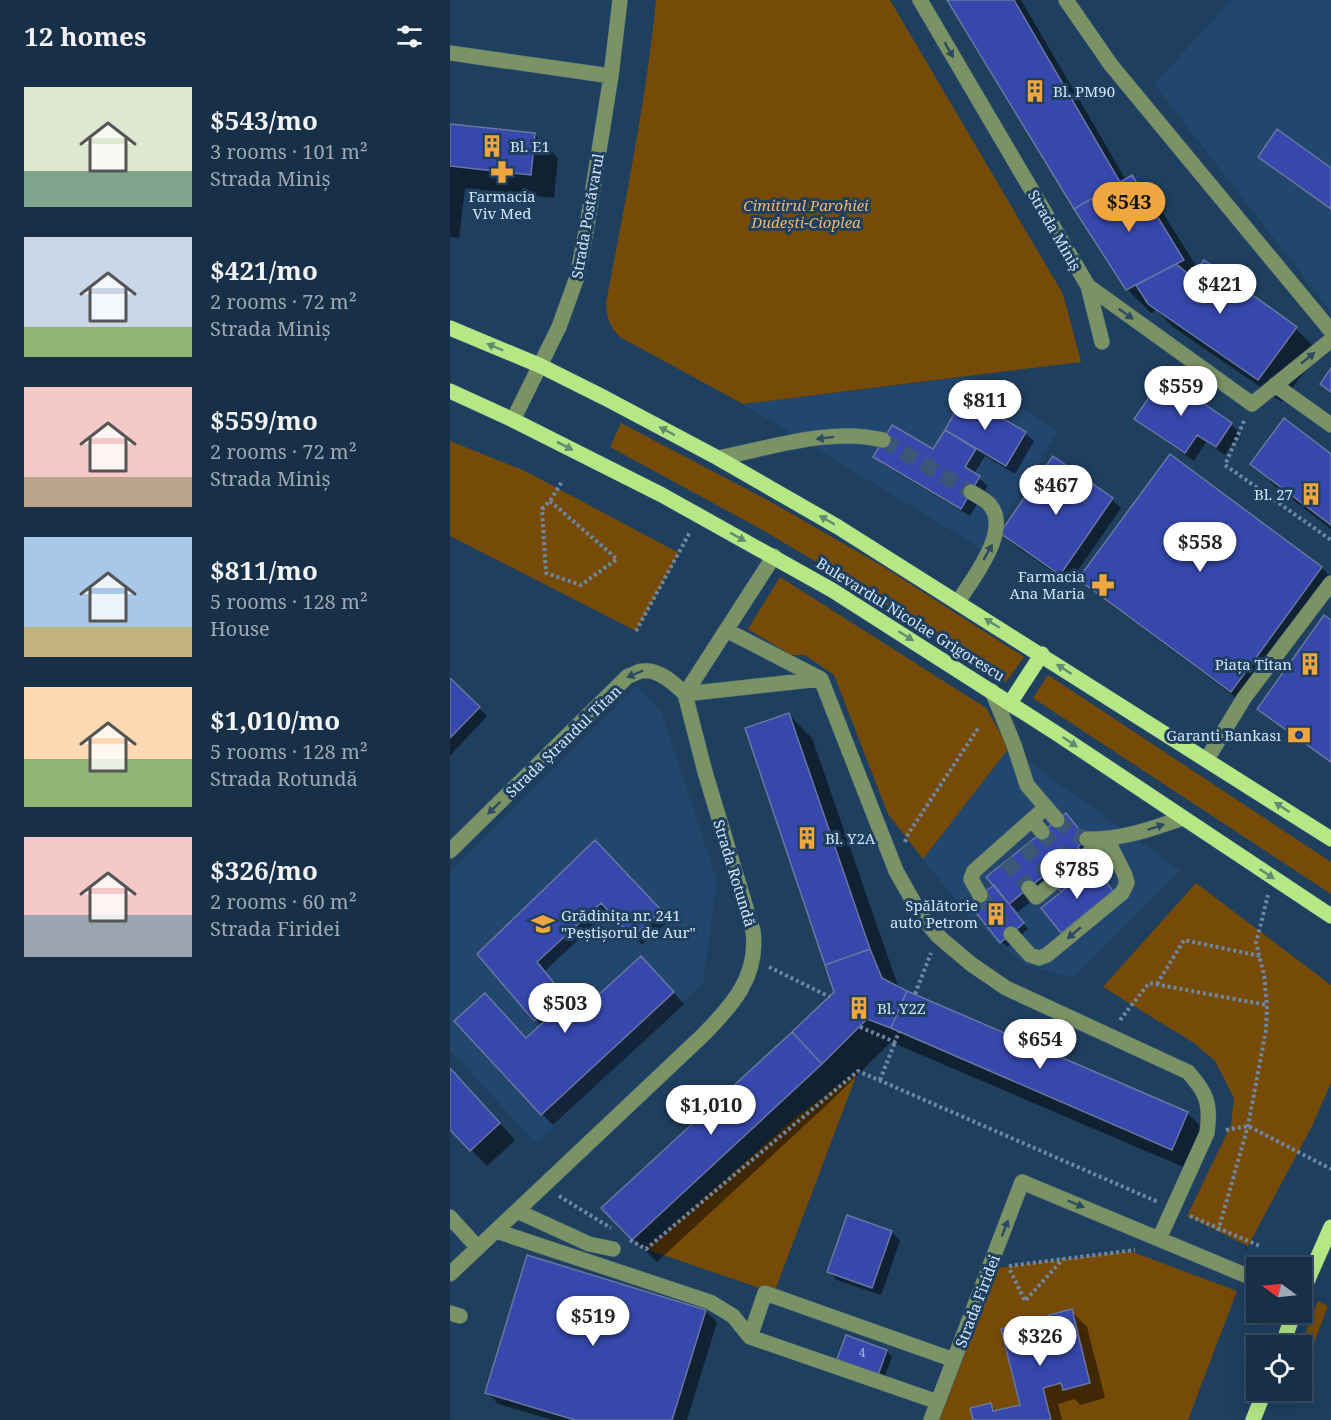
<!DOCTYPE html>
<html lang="en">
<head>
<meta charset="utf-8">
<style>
	:root { --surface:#172f47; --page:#243b52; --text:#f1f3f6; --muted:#9ea9b4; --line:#364a60; --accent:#f0a63f }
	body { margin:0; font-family:"Noto Serif",serif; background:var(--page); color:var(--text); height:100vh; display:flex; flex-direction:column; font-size:22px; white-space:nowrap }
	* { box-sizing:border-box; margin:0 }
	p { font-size:20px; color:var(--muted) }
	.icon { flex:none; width:33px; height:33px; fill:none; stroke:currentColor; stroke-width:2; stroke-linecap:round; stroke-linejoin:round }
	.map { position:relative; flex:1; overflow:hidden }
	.side { display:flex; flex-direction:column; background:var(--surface); width:450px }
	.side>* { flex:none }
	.needle { width:39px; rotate:285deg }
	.controls { position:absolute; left:796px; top:1257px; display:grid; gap:12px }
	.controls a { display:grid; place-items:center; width:66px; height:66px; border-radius:0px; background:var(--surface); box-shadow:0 6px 24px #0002,0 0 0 2px var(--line); font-size:30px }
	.price { position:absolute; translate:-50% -51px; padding:0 14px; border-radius:21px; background:#fff; color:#222; font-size:20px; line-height:39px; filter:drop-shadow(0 2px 3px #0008) }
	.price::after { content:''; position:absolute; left:50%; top:36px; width:18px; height:14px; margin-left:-9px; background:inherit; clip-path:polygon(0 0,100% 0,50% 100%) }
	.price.selected { background:var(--accent); color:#111 }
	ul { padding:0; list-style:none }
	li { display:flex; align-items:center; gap:18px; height:150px; padding:0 24px }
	li span { display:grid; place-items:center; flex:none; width:168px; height:120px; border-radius:0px; color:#555 }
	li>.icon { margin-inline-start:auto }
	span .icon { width:72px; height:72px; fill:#fffc; stroke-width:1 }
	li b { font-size:26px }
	h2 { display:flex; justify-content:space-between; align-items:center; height:72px; padding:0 24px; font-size:26px }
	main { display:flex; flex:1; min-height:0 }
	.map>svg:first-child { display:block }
	.built { fill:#22476e }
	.green { fill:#764b07 }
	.shadow { fill:#0007 }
	.building { fill:#3748ad; stroke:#6876a1; stroke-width:1.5 }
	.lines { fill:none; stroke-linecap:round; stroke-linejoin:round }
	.minor-tunnel { stroke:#3a5876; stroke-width:15; stroke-dasharray:15 8; stroke-linecap:butt }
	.minor-casing { stroke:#3f5d7b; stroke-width:16 }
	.major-casing { stroke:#3f5d7b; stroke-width:16 }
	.path { stroke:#6e87a3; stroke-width:4; stroke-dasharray:3 3; stroke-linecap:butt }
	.minor { stroke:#7a9264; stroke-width:15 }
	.major { stroke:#b5e785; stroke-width:15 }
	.oneway { fill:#2d4b60 }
	.oneway2 { fill:#628b70 }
	.labels { text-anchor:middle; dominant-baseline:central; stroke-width:6; stroke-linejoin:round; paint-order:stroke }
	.number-label { font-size:12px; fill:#abbde6 }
	.poi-label { font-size:15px; fill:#d2e4f9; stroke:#1f3f5f; text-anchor:start }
	.park-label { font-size:15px; font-style:italic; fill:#f1b56b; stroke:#1f3f5f }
	.street-label { font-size:15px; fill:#d2e4f9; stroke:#1f3f5f }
</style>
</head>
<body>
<main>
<section class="side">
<h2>12 homes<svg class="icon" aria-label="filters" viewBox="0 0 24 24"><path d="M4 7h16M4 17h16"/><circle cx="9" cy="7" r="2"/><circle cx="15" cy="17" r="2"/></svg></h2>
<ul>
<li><span style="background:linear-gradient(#dfe7d0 70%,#7fa58c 0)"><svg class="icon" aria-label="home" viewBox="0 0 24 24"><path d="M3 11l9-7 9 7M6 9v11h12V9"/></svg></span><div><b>$543/mo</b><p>3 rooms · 101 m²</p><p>Strada Miniș</p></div></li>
<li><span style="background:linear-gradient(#c9d6e8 75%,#8fb573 0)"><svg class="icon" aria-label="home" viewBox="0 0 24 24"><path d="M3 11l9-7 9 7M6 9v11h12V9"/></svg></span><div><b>$421/mo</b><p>2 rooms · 72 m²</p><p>Strada Miniș</p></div></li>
<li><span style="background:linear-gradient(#f6c9c9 75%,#b9a48a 0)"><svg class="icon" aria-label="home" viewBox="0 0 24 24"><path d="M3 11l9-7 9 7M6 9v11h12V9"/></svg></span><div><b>$559/mo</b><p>2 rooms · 72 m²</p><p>Strada Miniș</p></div></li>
<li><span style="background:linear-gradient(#a9c7e8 75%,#c2b280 0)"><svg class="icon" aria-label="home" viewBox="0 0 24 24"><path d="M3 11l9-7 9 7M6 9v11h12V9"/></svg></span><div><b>$811/mo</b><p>5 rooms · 128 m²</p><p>House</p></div></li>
<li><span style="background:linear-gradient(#ffd9b3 60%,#8fb573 0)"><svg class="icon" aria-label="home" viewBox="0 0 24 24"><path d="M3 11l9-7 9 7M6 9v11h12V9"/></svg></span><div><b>$1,010/mo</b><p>5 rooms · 128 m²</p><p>Strada Rotundă</p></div></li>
<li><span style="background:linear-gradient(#f6c9c9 65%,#9aa5b1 0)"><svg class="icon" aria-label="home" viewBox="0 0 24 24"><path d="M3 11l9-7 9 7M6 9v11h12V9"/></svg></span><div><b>$326/mo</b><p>2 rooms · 60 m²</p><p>Strada Firidei</p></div></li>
</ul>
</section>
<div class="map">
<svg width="881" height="1420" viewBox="0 0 881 1420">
	<rect width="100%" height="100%" fill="#1f3f5f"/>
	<path class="built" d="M782,0H881V312L704,84Z
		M521,377L608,431L535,551L293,404Z
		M187,686L211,712L267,881L253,983L86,1143L0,1050V872Z
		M559,748L730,870L623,978L575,964L552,946L516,913L473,859Z"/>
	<path class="green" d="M206,0H440L613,294L631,362L293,404L170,337C159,326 157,318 156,303C175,202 196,102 206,0Z
		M171,423L321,502L434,567L574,657L556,682L420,594L309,528L160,447Z
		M0,441L75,471L229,553L186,631L0,536Z
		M330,577L536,708L559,748L473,859L438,814L384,675L355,655H341L298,629Z
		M598,675L881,862V894L583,698Z
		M746,883L881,985V1083L862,1126L798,1246L737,1216L781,1125L784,1098L765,1061L744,1043L653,987Z
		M408,1071L324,1293L196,1249L346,1117Z
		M680,1251L787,1291L738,1420H481L539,1269Z
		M868,1301L878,1306L852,1375L851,1345Z"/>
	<path class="shadow" d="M499,0H571L676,180L682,176L705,200L748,269L754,262L846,329L869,352L832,402L723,327L706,310L701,313L677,289Z
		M0,125L85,135L108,158L104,198L15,188L9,238L0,237Z
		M810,157L881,170V210L818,165Z
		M714,378L781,424L790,433L775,455L756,442L744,461L695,427L686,419Z
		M515,398L575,433L584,441L565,474L535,456L524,474L538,486L520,516L434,465L425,456L484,451Z
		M720,456L872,568L881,577L792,702L641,590L630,579Z
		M881,456V529L826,487L802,463Z
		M604,458L662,500L671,508L619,583L560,542L552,533Z
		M0,680L37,716L0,756Z
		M338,714L362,738L449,989L737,1113L761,1136L745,1172L441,1042L383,1099L207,1262L153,1208L386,993Z
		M616,815L645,849L636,856L671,901L621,941L593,908L613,893L605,882L568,912L561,905L560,906L578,929L557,947L551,942L545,885Z
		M145,842L220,920L192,945L160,910L94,972L119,1001H145L203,969L234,1004L103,1125L92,1114L77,1039L92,1026L29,954Z
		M0,1069L65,1140L37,1166L0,1127Z
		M442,1232L450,1241L431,1295L387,1280L379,1271Z
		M255,1311L267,1322L237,1420H103L48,1404L37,1392Z
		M621,1311L637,1327L655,1398L630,1405L625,1399L608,1404L612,1420H524L540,1404L547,1412L572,1406L570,1326L578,1333L603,1327Z
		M397,1337L437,1351L442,1357L434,1379L394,1365L388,1359Z"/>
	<path class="building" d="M497,0H564L670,182L624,209Z
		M0,124L85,133L81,175L0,166Z
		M827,129L881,168V209L808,157Z
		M682,175L734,260L676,290L624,209Z
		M754,260L847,327L808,380L698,304L686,285L726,264L741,276Z
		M881,368V392L870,384Z
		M714,376L782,423L766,447L747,435L735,453L684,419Z
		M514,396L576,432L556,466L495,430Z
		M834,418L881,454V525L800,464Z
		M442,425L483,449L495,430L526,449L515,467L530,476L511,509L423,457Z
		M720,454L872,567L781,692L628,579Z
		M603,456L663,498L610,575L550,533Z
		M874,615L881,620V762L807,709Z
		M0,678L30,707L0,738Z
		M339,713L420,949L375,965L295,728Z
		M616,813L637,839L628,847L644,866L611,892L596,874L559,904L536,877Z
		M145,840L212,911L182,937L151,903L87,962L113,994L84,1021L27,954Z
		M644,866L663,891L611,933L591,908Z
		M544,885L574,923L550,943L519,904Z
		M420,949L432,978L457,991L441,1028L417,1019L372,1064L342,1032L384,992L375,965Z
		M191,956L224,992L91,1115L4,1021L35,993L76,1038L133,986L144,999Z
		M457,991L738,1112L722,1150L441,1028Z
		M342,1032L372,1064L182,1240L151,1208Z
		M0,1068L50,1123L20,1151L0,1130Z
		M397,1215L442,1231L422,1288L377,1272Z
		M77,1255L256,1310L222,1420H125L35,1393Z
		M622,1309L640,1383L613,1390L611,1383L593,1388L601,1420H523L520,1408L541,1403L543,1411L570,1405L551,1329L571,1324L573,1333L601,1326L599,1315Z
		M396,1335L437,1350L428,1375L387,1359Z"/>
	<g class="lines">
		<path class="minor-tunnel" d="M433,440L521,492
			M607,820L624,834L637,839
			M592,832L622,867L628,862
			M575,846L605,881L622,867
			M556,861L579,888
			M530,895L561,934"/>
		<g class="minor-casing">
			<path id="minor" d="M470,0L638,286L802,404L881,340
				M616,0L661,65L881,331
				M0,53L161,76
				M638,286L652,342
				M825,385L881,425
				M63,420L109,327L127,277L136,232L161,76L170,0
				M268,458C320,448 381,427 433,440
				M508,602C522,579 565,527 537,502C532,498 526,495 521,492
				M276,630L371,679L446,871L472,917L488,936L521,964L556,988L738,1072C757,1093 761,1104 757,1133L709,1239
				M542,691L564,745L577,785L607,820
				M235,694L371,679
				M757,759L794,698L881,583
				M582,820L592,832
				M637,839C671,840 701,829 733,818
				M0,851L178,676C183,675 188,671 192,671C208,668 225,684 235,694
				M579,888L586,897L603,883
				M530,895L521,879L524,871L595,808
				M561,934L580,955L589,958L597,955L672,893L677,883L675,875L657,839L635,856
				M67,1211L139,1244L163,1249
				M0,1217L28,1248
				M46,1231L260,1302L283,1316L300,1337L488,1402
				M0,1274L252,1036C282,1006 309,976 303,931L255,772L235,694L324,556
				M0,1313L10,1316
				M300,1337L315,1293L504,1360
				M481,1420L572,1182L807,1280"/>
		</g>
		<g class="major-casing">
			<path id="major" d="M0,328L91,366L155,398L268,458L388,527L881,839
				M0,391L63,420L212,495L382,590L606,733L881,916
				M560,703L592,654
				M852,1293L881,1227
				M832,1346L844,1312
				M803,1420L815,1390"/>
		</g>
		<path class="path" d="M794,421L775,465L881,540
			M100,501L167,559L131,585L96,573L92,509L100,501L113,480
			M186,631L240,532
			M455,842L458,834L529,727
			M319,967L380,997
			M707,984L734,940L810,956
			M465,994L481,953
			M670,1020L699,983L817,1005
			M410,1027L445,1042L449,1032
			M430,1080L445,1042
			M776,1130L798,1126L881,1169
			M109,1196L161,1228
			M740,1216L810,1246
			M768,1231L798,1126L816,1030L817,1005L814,975L806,943L818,895
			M180,1240L196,1249L408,1071L708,1202
			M559,1266L685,1250
			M560,1270L575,1301L613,1259"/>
		<use href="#minor" class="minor"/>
		<use href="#major" class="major"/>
	</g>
	<defs><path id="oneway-solid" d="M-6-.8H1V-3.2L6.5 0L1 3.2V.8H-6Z" transform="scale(1.5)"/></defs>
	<g class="oneway">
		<use href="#oneway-solid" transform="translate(499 50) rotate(60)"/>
		<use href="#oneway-solid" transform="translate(676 314) rotate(36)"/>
		<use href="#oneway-solid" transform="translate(858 358) rotate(-39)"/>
		<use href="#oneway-solid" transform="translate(375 438) rotate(173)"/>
		<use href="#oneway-solid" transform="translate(538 552) rotate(-60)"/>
		<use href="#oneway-solid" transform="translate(185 674) rotate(157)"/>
		<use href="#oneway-solid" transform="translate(44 808) rotate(136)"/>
		<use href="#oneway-solid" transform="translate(706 827) rotate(-18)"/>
		<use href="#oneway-solid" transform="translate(624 933) rotate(140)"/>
		<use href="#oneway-solid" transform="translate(626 1204) rotate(23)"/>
		<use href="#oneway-solid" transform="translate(555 1228) rotate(-69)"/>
	</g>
	<g class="oneway2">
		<use href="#oneway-solid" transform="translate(45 347) rotate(-157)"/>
		<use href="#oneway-solid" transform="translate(217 431) rotate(-152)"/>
		<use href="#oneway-solid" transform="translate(115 446) rotate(27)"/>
		<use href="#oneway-solid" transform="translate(377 520) rotate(-150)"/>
		<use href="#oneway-solid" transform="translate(288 537) rotate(29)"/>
		<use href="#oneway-solid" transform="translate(542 623) rotate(-148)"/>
		<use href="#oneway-solid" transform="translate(456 636) rotate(32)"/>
		<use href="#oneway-solid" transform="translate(614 669) rotate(-147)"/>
		<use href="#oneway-solid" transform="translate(620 742) rotate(34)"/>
		<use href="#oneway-solid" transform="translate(832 807) rotate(-147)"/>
		<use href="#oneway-solid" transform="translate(817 874) rotate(34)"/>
	</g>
	<defs>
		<g id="building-bare" transform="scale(1.8)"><path d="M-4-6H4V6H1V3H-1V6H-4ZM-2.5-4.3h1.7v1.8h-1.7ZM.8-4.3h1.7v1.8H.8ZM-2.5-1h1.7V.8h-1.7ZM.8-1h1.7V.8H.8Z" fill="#f0a63f" stroke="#1f3f5f" stroke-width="2.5" paint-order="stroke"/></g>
		<g id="pharmacy-bare" transform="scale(1.8)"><path d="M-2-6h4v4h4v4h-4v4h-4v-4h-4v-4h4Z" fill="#f0a63f" stroke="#1f3f5f" stroke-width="2.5" paint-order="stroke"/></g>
		<g id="bank-bare" transform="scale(1.8)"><path d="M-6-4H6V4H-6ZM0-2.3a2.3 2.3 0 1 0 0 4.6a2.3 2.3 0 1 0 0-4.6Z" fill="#f0a63f" stroke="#1f3f5f" stroke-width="2.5" paint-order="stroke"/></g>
		<g id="school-bare" transform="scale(1.8)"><path d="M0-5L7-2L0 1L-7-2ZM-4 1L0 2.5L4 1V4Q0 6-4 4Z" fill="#f0a63f" stroke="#1f3f5f" stroke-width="2.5" paint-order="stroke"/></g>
	</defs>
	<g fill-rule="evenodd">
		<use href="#building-bare" x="585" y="91"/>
		<use href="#building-bare" x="42" y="146"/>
		<use href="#pharmacy-bare" x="52" y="172"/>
		<use href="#building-bare" x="861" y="494"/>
		<use href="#pharmacy-bare" x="653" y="585"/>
		<use href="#building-bare" x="860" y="664"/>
		<use href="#bank-bare" x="849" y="735"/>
		<use href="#building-bare" x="357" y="838"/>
		<use href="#building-bare" x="546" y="914"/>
		<use href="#school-bare" x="93" y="924"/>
		<use href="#building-bare" x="409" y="1008"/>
	</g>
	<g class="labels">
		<g class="number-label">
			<text x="412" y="1352">4</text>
		</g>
		<g class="poi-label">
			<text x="603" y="91">Bl. PM90</text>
			<text x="60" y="146">Bl. E1</text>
			<text x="52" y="196" text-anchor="middle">Farmacia<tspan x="52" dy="17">Viv Med</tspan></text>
			<text x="843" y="494" text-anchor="end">Bl. 27</text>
			<text x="635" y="576" text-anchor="end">Farmacia<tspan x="635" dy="17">Ana Maria</tspan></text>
			<text x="842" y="664" text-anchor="end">Piața Titan</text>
			<text x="831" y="735" text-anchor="end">Garanti Bankası</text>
			<text x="375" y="838">Bl. Y2A</text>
			<text x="528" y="905" text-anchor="end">Spălătorie<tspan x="528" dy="17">auto Petrom</tspan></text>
			<text x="111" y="915">Grădinița nr. 241<tspan x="111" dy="17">"Peștișorul de Aur"</tspan></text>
			<text x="427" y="1008">Bl. Y2Z</text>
		</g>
		<g class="park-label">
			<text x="356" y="205">Cimitirul Parohiei<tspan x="356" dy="17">Dudești-Cioplea</tspan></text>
		</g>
		<g class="street-label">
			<text transform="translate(137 216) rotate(-80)">Strada Postăvarul</text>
			<text transform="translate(605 230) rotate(60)">Strada Miniș</text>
			<text transform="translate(461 619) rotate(32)">Bulevardul Nicolae Grigorescu</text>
			<text transform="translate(113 741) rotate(-44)">Strada Ștrandul Titan</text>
			<text transform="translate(285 873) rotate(73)">Strada Rotundă</text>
			<text transform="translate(527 1301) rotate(-69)">Strada Firidei</text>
		</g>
	</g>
</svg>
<div class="controls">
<a><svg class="needle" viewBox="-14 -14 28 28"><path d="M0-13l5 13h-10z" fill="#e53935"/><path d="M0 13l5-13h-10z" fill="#9ea9b4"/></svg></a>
<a><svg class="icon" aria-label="locate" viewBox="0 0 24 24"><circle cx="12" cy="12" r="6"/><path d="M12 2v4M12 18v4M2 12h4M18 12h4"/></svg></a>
</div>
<b class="price selected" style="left:679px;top:233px">$543</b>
<b class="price" style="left:770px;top:315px">$421</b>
<b class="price" style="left:731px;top:417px">$559</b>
<b class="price" style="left:535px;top:431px">$811</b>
<b class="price" style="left:606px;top:516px">$467</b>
<b class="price" style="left:750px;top:573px">$558</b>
<b class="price" style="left:627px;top:900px">$785</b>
<b class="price" style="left:115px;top:1034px">$503</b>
<b class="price" style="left:590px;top:1070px">$654</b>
<b class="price" style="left:261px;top:1136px">$1,010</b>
<b class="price" style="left:143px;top:1347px">$519</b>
<b class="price" style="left:590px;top:1367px">$326</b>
</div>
</main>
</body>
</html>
